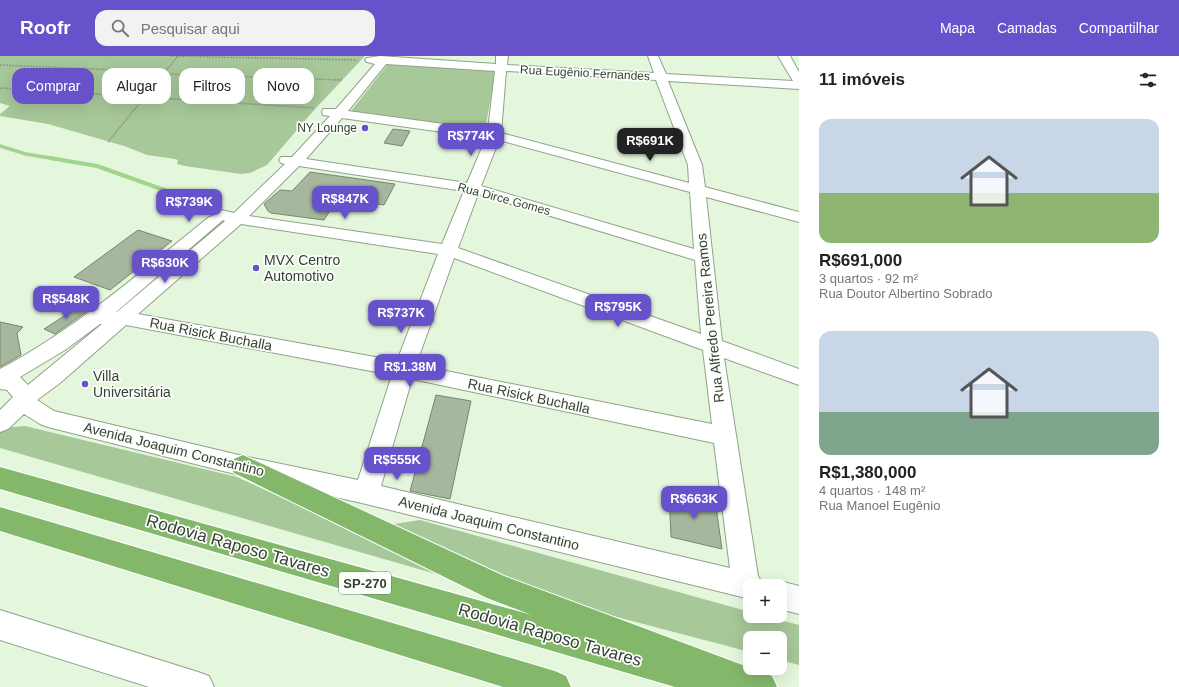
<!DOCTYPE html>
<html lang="pt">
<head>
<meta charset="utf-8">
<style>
	:root { --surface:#fff; --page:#f2f2f2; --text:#222; --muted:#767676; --accent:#6752cb }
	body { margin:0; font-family:Arial,sans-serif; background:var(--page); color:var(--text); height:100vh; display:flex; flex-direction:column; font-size:15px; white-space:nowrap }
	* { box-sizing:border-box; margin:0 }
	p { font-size:13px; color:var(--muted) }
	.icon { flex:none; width:22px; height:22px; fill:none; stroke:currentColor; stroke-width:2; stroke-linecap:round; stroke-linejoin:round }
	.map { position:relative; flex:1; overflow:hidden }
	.side { display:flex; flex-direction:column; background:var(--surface); width:380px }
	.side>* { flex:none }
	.top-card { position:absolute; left:12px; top:12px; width:380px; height:36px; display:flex; gap:8px }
	.buttons { position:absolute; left:743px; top:523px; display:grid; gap:8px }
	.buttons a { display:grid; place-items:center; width:44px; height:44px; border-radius:8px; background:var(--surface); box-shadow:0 4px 16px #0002; font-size:20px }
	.price { position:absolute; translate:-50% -34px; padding:0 9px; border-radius:8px; background:var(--accent); color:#fff; font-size:13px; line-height:26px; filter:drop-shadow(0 1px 2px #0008) }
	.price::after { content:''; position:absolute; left:50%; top:24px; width:12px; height:9px; margin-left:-6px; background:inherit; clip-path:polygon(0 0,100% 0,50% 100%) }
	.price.active { background:#222; color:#fff }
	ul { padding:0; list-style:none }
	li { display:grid; align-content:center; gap:8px; height:212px; padding:0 20px }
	li span { display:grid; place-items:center; height:124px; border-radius:12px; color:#555 }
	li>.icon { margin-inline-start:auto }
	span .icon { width:72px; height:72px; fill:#fffc; stroke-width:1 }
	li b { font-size:17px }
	h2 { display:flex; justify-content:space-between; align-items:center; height:48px; padding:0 20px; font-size:17px }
	.tag { padding:0 14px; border-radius:12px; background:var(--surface); box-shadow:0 4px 16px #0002; font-size:14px; line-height:36px }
	.tag.active { background:var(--accent); color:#fff }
	header { display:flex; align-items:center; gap:24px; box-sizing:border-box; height:56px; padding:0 20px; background:var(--accent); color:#fff }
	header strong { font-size:19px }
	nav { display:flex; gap:22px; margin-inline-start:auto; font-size:14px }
	.search { width:280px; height:36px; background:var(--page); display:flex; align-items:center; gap:10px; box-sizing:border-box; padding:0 14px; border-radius:12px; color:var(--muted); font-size:15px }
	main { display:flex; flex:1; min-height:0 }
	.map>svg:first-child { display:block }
	.green { fill:#a7c899 }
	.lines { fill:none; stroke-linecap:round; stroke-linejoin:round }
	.stream-far1 { stroke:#a2d58c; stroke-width:3.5 }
	.stream { stroke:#a2d58c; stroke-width:4 }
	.building { fill:#a6b79e; stroke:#76876f }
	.minor-casing { stroke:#91a28a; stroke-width:2 }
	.highway-casing { stroke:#fff; stroke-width:2 }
	.path { stroke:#8d9a88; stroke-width:1.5; stroke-dasharray:2 1; stroke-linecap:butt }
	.minor { fill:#fff; fill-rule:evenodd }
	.highway { fill:#83b86b; fill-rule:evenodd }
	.poi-dot { fill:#6752cb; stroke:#fbfffa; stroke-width:1.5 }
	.labels { text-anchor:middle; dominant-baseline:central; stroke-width:3.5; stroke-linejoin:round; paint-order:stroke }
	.far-street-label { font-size:12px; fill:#383f35; stroke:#fbfffa }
	.far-poi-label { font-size:12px; fill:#383f35; stroke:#fbfffa; text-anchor:end }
	.shield { fill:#fbfffa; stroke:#727970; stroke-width:1 }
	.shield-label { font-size:13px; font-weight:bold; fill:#383f35 }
	.poi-label { font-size:14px; fill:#383f35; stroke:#fbfffa; text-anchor:start }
	.street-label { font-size:14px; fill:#383f35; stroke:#fbfffa }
	.near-street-label { font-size:17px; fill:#383f35; stroke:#fbfffa }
</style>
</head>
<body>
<header>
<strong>Roofr</strong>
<div class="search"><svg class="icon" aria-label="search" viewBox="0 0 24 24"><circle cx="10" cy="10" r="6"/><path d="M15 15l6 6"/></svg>Pesquisar aqui</div>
<nav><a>Mapa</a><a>Camadas</a><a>Compartilhar</a></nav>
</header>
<main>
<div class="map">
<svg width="799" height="631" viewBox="0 0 799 631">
	<rect width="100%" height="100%" fill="#e4f7dd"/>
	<path class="green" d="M0,0H365L315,53L267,109L250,117L241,118L185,110L177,108L178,104L175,103L147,99L124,90L48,68L0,60V58L10,50L0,47Z
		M388,8L496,14L485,74L351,55Z
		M25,370L237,421L467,527L0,392V374L13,371Z
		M420,464L750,556V560H764L799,569V609L780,604V582H750V596L613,560L502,519L388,469Z"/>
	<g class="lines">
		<path class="stream-far1" d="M0,90L26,98L56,103"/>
		<path class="stream" d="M50,102L97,110L181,140"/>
	</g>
	<path class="building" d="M393,73L410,75L402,90L384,87Z
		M310,116L395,128L384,149L338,142L324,164L271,157L268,155L264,148L280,134L292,135Z
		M138,174L172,185L110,234L74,221Z
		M81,249L86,256L55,278L44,273Z
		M0,266L23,271L17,277L21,299L0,311Z
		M436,339L471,345L450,443L410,435Z
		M669,435L715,444L722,493L671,481Z"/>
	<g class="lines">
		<g class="minor-casing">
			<path id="minor" d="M380,0L496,8V0H508L507,9L654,17L648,0H658L666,18L793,25L778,0H790L799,16V33L668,25L702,109L705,131L799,156V166L706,141L722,285L799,313V329L724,302L758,520L764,530H750V543L366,448L243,420L48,371L40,368L24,358L8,373L0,376V354L13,341L7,334L0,333V313C77,272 142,215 209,161L213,160L215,156L221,154L234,157L285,108L281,107L279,104L281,101H292L330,60L323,59L322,56L323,53H336L375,8L367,6L365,4L367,2ZM386,8L495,15L488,74L348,55ZM506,15L656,24L688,109L689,127L501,77ZM342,62L486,82L467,127L306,103ZM499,84L690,136L694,193L481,130ZM299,110L464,135L442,188L249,160ZM478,138L695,204L701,278L458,192ZM223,164L225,165L117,256H116ZM241,168L438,198L397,305L138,258ZM454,202L703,294L712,368L416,309ZM100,268H102L28,329L20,321L65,294ZM126,269L392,319L358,424L243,400L54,355L37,344L60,327ZM412,323L714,387L730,512L381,430Z
				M780,525L799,530V558L780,553V530H770Z
				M0,554L198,616L209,620L214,631H149L0,584Z"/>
		</g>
		<g class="highway-casing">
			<path id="highway" d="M243,399L504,520L772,620L777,631H675L0,433V411L532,559L487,542L234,417L230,410L234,403Z
				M0,451L555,615L566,620L571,631H503L0,475Z"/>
		</g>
		<path class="path" d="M170,0L357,4
			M0,9L165,16
			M163,18L342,24
			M0,32L314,52
			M108,86L178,0"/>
		<use href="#minor" class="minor"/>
		<use href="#highway" class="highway"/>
	</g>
	<g class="poi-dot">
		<circle cx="365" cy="72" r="4"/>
		<circle cx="256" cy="212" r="4"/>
		<circle cx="85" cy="328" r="4"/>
	</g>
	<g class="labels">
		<g class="far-street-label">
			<text transform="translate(585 17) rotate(3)">Rua Eugênio Fernandes</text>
			<text transform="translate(504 143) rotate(15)">Rua Dirce Gomes</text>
		</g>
		<g class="far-poi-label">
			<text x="357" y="72">NY Lounge</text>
		</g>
		<rect class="shield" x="339" y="516" width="52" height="22" rx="3"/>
		<g class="shield-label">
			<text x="365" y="527">SP-270</text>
		</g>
		<g class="poi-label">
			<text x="264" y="204">MVX Centro<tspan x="264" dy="16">Automotivo</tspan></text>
			<text x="93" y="320">Villa<tspan x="93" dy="16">Universitária</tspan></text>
		</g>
		<g class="street-label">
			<text transform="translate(710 262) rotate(-96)">Rua Alfredo Pereira Ramos</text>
			<text transform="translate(211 278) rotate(11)">Rua Risick Buchalla</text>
			<text transform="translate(529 340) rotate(12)">Rua Risick Buchalla</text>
			<text transform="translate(174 393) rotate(14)">Avenida Joaquim Constantino</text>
			<text transform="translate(489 467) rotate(14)">Avenida Joaquim Constantino</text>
		</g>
		<g class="near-street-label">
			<text transform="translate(238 490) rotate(16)">Rodovia Raposo Tavares</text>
			<text transform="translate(550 579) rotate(16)">Rodovia Raposo Tavares</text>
		</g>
	</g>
</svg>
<div class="buttons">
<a>+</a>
<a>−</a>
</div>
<b class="price" style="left:471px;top:101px">R$774K</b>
<b class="price active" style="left:650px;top:106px">R$691K</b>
<b class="price" style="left:345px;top:164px">R$847K</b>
<b class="price" style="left:189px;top:167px">R$739K</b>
<b class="price" style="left:165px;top:228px">R$630K</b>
<b class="price" style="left:66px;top:264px">R$548K</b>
<b class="price" style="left:618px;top:272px">R$795K</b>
<b class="price" style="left:401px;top:278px">R$737K</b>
<b class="price" style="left:410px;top:332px">R$1.38M</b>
<b class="price" style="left:397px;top:425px">R$555K</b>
<b class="price" style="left:694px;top:464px">R$663K</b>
<div class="top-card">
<a class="tag active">Comprar</a>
<a class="tag">Alugar</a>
<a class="tag">Filtros</a>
<a class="tag">Novo</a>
</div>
</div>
<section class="side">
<h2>11 imóveis<svg class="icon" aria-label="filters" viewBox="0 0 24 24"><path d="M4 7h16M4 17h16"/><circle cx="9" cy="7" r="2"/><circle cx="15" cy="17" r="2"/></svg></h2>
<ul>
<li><span style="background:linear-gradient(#c9d6e8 60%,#8fb573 0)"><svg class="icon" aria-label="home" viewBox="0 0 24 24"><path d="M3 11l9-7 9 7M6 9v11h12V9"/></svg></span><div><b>R$691,000</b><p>3 quartos · 92 m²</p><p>Rua Doutor Albertino Sobrado</p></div></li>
<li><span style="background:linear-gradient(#c9d6e8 65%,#7fa58c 0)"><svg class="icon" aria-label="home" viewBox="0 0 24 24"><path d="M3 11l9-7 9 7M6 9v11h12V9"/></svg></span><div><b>R$1,380,000</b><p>4 quartos · 148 m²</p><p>Rua Manoel Eugênio</p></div></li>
</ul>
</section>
</main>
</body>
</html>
